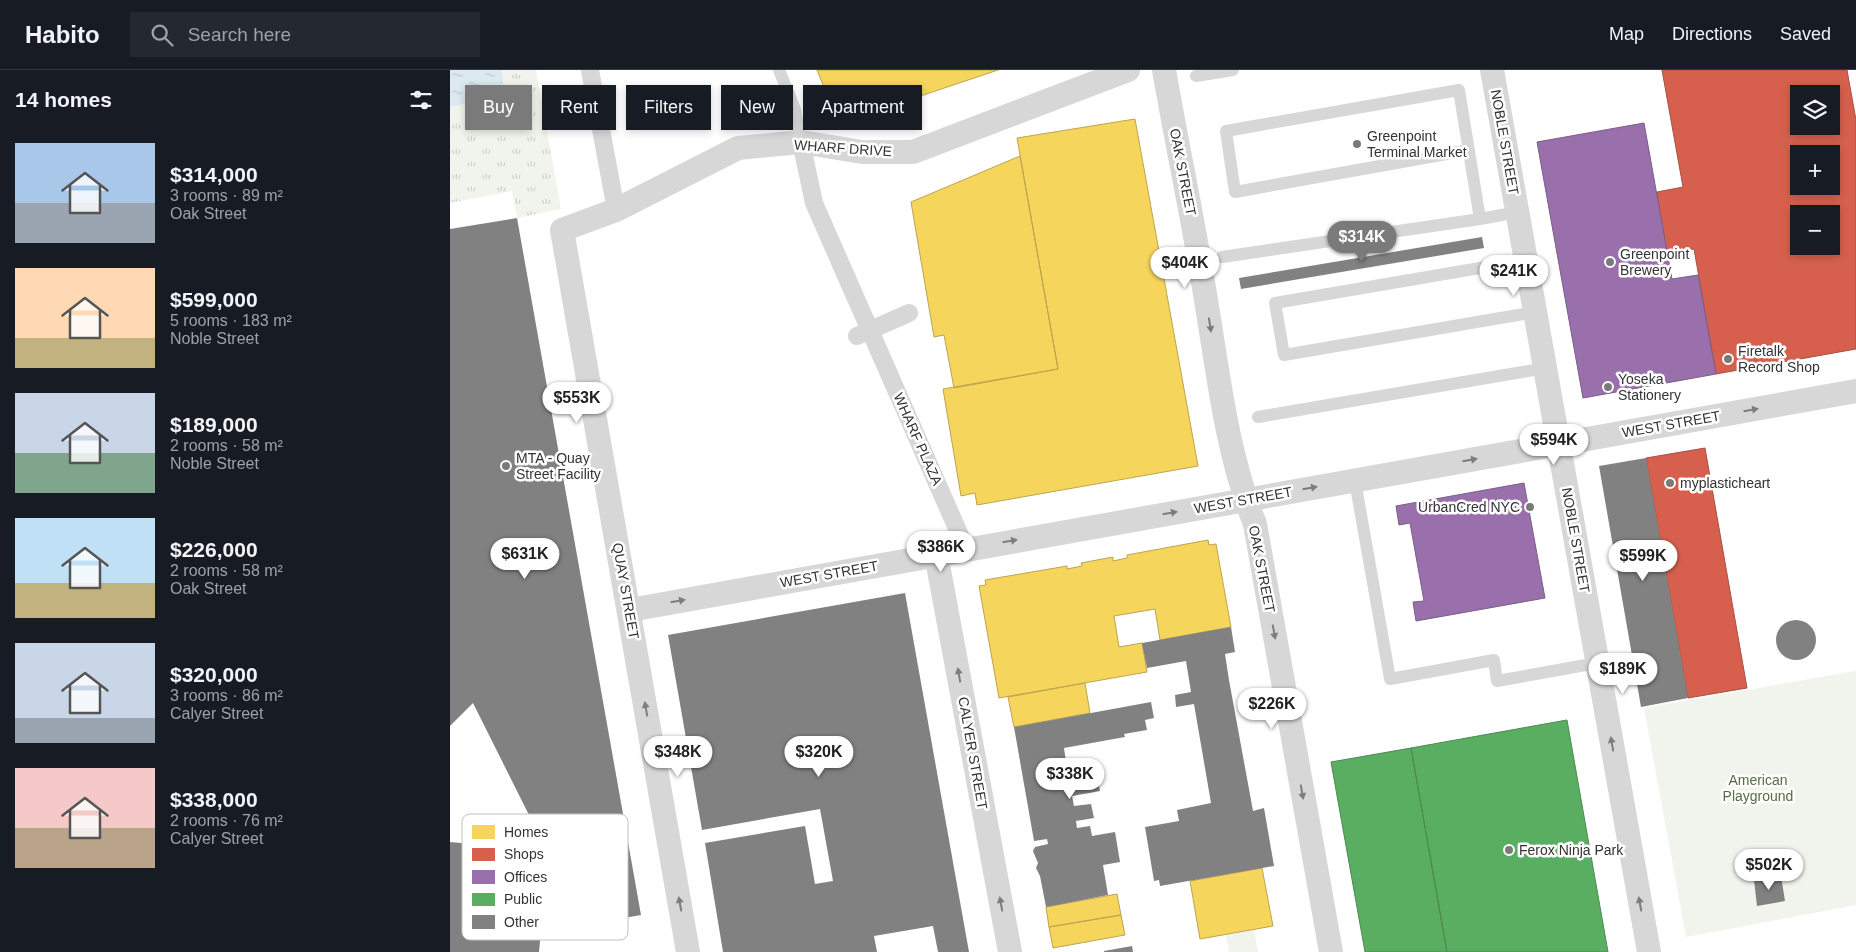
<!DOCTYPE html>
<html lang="en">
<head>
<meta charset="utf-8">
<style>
	:root { --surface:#171b24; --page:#242831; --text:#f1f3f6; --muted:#9ea1a6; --line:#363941; --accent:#7a7a7a }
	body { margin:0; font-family:Arial,sans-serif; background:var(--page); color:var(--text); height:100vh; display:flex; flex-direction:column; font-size:19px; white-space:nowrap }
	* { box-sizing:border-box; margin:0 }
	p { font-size:16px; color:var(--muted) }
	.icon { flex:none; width:28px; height:28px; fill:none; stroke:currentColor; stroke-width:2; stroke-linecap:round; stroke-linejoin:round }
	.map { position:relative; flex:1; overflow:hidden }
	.details { display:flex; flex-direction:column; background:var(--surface); width:450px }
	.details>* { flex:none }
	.guide { position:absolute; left:15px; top:15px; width:475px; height:45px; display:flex; gap:10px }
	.tools { position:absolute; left:1340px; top:15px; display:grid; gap:10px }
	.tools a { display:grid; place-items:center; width:50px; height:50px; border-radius:0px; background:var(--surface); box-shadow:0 2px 8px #0003; font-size:25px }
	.price { position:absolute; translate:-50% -42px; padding:0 11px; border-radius:18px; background:#fff; color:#222; font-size:16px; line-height:32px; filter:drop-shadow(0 1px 2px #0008) }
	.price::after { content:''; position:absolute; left:50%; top:30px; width:15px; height:11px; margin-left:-8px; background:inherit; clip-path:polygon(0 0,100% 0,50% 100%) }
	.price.current { background:var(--accent); color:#fff }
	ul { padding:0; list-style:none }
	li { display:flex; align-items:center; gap:15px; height:125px; padding:0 15px }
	li span { display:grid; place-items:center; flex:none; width:140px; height:100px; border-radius:0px; color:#555 }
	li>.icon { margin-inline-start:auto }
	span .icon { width:60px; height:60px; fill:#fffc; stroke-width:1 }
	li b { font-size:21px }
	h2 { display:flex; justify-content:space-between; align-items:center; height:60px; padding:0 15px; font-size:21px }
	.pill { padding:0 18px; border-radius:0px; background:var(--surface); box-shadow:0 2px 8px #0003; font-size:18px; line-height:45px }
	.pill.current { background:var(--accent); color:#fff }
	header { display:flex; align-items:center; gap:30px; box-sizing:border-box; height:70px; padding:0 25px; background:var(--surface); border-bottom:1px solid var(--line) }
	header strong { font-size:24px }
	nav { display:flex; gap:28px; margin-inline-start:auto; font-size:18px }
	.search { width:350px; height:45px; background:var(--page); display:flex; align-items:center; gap:12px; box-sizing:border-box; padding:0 18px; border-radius:0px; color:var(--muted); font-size:19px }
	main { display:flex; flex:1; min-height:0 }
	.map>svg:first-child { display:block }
	.grass { fill:url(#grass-tufts) }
	.park { fill:#f1f4ed }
	.water { fill:url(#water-ripples) }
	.homes { fill:#f6d55c; stroke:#bca450 }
	.shops { fill:#d6604d; stroke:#a55245; fill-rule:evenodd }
	.offices { fill:#9970ab; stroke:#7a5e87 }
	.public { fill:#5aae61; stroke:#4e8953 }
	.building { fill:#818181 }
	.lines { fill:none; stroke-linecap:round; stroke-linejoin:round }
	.service { stroke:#d7d7d7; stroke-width:12 }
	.pedestrian { stroke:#d7d7d7; stroke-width:18 }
	.minor { stroke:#d7d7d7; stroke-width:24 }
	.oneway { fill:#7d7d7d }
	.poi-dot { fill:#7a7a7a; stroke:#fff; stroke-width:2 }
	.labels { text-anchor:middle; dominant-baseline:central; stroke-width:5; stroke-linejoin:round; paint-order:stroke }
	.poi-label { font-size:14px; fill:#333; stroke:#fff; text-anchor:start }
	.street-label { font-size:14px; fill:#333; stroke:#fff }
	.park-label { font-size:14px; fill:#556d41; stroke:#fff }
	.key { fill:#fff; stroke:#c2c2c2; stroke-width:1 }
	.key-label { font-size:14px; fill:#333 }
</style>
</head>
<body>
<header>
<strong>Habito</strong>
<div class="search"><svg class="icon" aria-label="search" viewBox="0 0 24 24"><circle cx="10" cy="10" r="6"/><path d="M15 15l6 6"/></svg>Search here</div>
<nav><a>Map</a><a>Directions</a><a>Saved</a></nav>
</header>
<main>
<section class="details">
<h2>14 homes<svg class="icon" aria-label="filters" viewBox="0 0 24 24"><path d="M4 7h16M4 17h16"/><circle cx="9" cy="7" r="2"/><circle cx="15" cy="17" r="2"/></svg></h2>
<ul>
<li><span style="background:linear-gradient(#a9c7e8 60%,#9aa5b1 0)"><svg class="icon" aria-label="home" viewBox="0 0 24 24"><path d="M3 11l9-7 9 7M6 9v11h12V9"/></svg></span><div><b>$314,000</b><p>3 rooms · 89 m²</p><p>Oak Street</p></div></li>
<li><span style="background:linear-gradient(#ffd9b3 70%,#c2b280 0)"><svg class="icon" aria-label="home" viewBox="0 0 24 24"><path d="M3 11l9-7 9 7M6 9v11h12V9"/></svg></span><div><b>$599,000</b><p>5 rooms · 183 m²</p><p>Noble Street</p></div></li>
<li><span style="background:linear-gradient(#c9d6e8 60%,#7fa58c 0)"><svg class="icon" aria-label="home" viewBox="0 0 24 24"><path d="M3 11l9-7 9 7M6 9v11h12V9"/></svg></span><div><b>$189,000</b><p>2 rooms · 58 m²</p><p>Noble Street</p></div></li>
<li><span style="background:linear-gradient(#bfe0f5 65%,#c2b280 0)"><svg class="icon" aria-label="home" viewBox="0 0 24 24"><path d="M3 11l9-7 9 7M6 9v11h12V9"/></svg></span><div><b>$226,000</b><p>2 rooms · 58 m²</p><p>Oak Street</p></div></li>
<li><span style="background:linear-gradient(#c9d6e8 75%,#9aa5b1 0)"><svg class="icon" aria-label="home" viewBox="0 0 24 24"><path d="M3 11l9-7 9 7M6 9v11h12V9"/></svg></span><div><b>$320,000</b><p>3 rooms · 86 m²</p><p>Calyer Street</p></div></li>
<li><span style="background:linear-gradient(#f6c9c9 60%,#b9a48a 0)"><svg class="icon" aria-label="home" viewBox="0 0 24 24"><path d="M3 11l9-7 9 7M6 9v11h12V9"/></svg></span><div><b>$338,000</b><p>2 rooms · 76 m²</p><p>Calyer Street</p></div></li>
</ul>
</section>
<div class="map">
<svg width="1406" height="882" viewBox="0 0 1406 882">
	<defs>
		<pattern id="grass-tufts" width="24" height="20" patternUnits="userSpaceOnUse" patternTransform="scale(1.25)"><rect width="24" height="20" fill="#f1f4ed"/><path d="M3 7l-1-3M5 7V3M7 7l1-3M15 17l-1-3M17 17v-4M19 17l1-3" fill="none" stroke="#cfd2cc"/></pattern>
		<pattern id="water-ripples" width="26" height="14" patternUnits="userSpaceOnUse" patternTransform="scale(1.25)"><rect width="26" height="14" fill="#dce9f0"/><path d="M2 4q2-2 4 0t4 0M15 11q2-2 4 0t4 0" fill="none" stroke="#bdc8ce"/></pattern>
	</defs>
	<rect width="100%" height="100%" fill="#fff"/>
	<path class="grass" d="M52,0H86L111,139L67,148L62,121L0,133V37L28,31L53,13Z"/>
	<path class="park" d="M1406,601V835L1236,867L1194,638Z
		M804,860L808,882H779L776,865Z"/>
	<path class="water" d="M0,0H52L53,13L28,31L0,37Z"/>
	<path class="homes" d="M367,0H548L396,51L386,47Z
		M685,49L748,396L527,435L525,423L511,426L493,319L608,299L567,68Z
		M570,86L608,299L504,318L494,265L484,267L461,132Z
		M758,470L759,475L766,474L781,557L710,570L705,539L664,546L669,577L692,573L697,602L549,628L529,516L536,515L535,510L617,496V499L632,496L631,493L663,487V491L677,488V485Z
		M635,613L640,643L564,657L558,627Z
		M812,798L823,856L750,869L740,811Z
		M667,824L671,845L599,857L596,837Z
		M671,845L675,865L603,878L599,857Z"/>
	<path class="shops" d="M1212,0H1397L1406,50V279L1266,304L1244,179L1217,184L1207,122L1233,117ZM1349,24H1381V56H1349ZM1349,84H1381V116H1349ZM1349,144H1381V176H1349Z
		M1255,378L1297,618L1238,628L1196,388Z"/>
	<path class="offices" d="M1194,53L1222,209L1248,205L1266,304L1133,328L1087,72Z
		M1074,413L1095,528L966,551L963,532L974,531L960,453L949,455L946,436Z"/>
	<path class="public" d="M1117,650L1158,882H997L961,678Z
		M961,678L997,882H915L881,692Z"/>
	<path class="building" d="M67,148L191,845L134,855L23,633L0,656V159Z
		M1032,167L1034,178L791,219L789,208Z
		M1196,388L1238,628L1191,637L1149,396Z
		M455,523L519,882H488L483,856L424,866L427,882H273L255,773L355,756L365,814L383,811L370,739L252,760L218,565Z
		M1326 570a20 20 0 1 1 40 0a20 20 0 1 1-40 0Z
		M781,557L785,582L775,584L779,610L803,741L814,738L824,796L710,816L709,810L704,811L695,757L729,751L727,740L761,733L744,634L726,637L725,625L741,622L736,591L697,598L692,573Z
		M701,632L704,648L695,650L697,660L674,664L675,667L614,678L617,699L645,694L650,721L622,726L624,736L641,734L644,748L626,751L627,758L640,756L642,766L665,762L670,792L653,795L658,825L596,837L590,806L586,798L588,793L583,781L585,777L598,774L597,769L584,771L564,657Z
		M0,772L77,779L75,805L96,807L89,882H0Z
		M1331,806L1335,831L1307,836L1304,810Z
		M682,876L683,882H654V881Z"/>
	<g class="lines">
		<path class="service" d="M329,0L345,39L351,72
			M746,6L783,0
			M1030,149L1068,142
			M772,187L1030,149L1009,20L776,61L785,122L1019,80
			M1077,190L825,233L834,285L1086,242
			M808,347L1096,298
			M905,411L940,609L1044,590L1047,611L1147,593"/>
		<path class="pedestrian" d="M140,0L166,140
			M351,72L364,133L516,479
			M407,266L459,243"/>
		<path class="minor" d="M714,0C727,75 743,149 755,224C768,301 776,381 805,454L881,882
			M1042,0L1199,882
			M486,484L560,882
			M180,540L1406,321
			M238,882L112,160L166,140L288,78L351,72L412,82H463L678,0"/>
	</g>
	<defs><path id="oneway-solid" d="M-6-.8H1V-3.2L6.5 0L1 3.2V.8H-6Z" transform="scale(1.25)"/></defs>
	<g class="oneway">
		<use href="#oneway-solid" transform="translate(760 255) rotate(81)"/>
		<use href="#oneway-solid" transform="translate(1301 340) rotate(-10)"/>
		<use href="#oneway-solid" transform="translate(1020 390) rotate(-10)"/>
		<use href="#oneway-solid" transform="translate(860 418) rotate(-10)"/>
		<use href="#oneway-solid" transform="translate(720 443) rotate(-10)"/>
		<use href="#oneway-solid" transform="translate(560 471) rotate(-10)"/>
		<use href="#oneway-solid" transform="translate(228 531) rotate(-10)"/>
		<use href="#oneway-solid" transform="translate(824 562) rotate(80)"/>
		<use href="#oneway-solid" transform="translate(509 605) rotate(-100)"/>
		<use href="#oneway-solid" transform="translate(196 639) rotate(-100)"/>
		<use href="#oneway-solid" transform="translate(1162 674) rotate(-100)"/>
		<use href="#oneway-solid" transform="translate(852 722) rotate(80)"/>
		<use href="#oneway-solid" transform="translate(230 834) rotate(-100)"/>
		<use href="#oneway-solid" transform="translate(551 834) rotate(-100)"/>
		<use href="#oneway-solid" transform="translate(1190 834) rotate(-100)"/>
	</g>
	<g class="poi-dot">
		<circle cx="907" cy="74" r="5"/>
		<circle cx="1160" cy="192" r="5"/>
		<circle cx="1278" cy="289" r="5"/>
		<circle cx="1158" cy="317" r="5"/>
		<circle cx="56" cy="396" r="5"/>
		<circle cx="1220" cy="413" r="5"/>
		<circle cx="1080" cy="437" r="5"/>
		<circle cx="1059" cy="780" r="5"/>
	</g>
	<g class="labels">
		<g class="poi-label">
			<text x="917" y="66">Greenpoint<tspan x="917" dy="16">Terminal Market</tspan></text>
			<text x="1170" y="184">Greenpoint<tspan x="1170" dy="16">Brewery</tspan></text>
			<text x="1288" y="281">Firetalk<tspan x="1288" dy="16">Record Shop</tspan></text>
			<text x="1168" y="309">Yoseka<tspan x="1168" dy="16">Stationery</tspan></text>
			<text x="66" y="388">MTA - Quay<tspan x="66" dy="16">Street Facility</tspan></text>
			<text x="1230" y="413">myplasticheart</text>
			<text x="1070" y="437" text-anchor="end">UrbanCred NYC</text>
			<text x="1069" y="780">Ferox Ninja Park</text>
		</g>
		<g class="street-label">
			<text transform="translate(1055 72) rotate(80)">NOBLE STREET</text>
			<text transform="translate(393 78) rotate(4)">WHARF DRIVE</text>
			<text transform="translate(733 102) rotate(79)">OAK STREET</text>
			<text transform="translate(1221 354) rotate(-10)">WEST STREET</text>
			<text transform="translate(468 369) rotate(66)">WHARF PLAZA</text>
			<text transform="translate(793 430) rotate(-10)">WEST STREET</text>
			<text transform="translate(1126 470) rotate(80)">NOBLE STREET</text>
			<text transform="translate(812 499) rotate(79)">OAK STREET</text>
			<text transform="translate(379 504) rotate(-10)">WEST STREET</text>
			<text transform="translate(176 521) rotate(80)">QUAY STREET</text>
			<text transform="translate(523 683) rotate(80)">CALYER STREET</text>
		</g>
		<g class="park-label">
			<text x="1308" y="710">American<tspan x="1308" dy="16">Playground</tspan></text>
		</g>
	</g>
	<rect x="12" y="744" width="166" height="126" rx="8" class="key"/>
	<rect x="22" y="755" width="23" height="14" fill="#f6d55c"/>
	<rect x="22" y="778" width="23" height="13" fill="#d6604d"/>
	<rect x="22" y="800" width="23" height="14" fill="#9970ab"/>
	<rect x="22" y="823" width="23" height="13" fill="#5aae61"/>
	<rect x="22" y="845" width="23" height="14" fill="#818181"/>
	<g class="key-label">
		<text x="54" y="767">Homes</text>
		<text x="54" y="789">Shops</text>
		<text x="54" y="812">Offices</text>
		<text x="54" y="834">Public</text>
		<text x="54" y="857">Other</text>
	</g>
</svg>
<div class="tools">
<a><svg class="icon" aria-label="layers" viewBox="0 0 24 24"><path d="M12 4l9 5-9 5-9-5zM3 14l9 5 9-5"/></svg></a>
<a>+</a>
<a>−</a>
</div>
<b class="price current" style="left:912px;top:193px">$314K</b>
<b class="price" style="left:735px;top:219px">$404K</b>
<b class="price" style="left:1064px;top:227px">$241K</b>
<b class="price" style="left:127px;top:354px">$553K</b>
<b class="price" style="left:1104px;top:396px">$594K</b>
<b class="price" style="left:491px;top:503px">$386K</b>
<b class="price" style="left:75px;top:510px">$631K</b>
<b class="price" style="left:1193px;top:512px">$599K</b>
<b class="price" style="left:1173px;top:625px">$189K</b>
<b class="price" style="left:822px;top:660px">$226K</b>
<b class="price" style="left:228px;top:708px">$348K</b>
<b class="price" style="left:369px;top:708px">$320K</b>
<b class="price" style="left:620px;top:730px">$338K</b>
<b class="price" style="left:1319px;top:821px">$502K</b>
<div class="guide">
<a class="pill current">Buy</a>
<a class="pill">Rent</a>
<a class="pill">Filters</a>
<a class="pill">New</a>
<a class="pill">Apartment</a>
</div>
</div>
</main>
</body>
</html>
